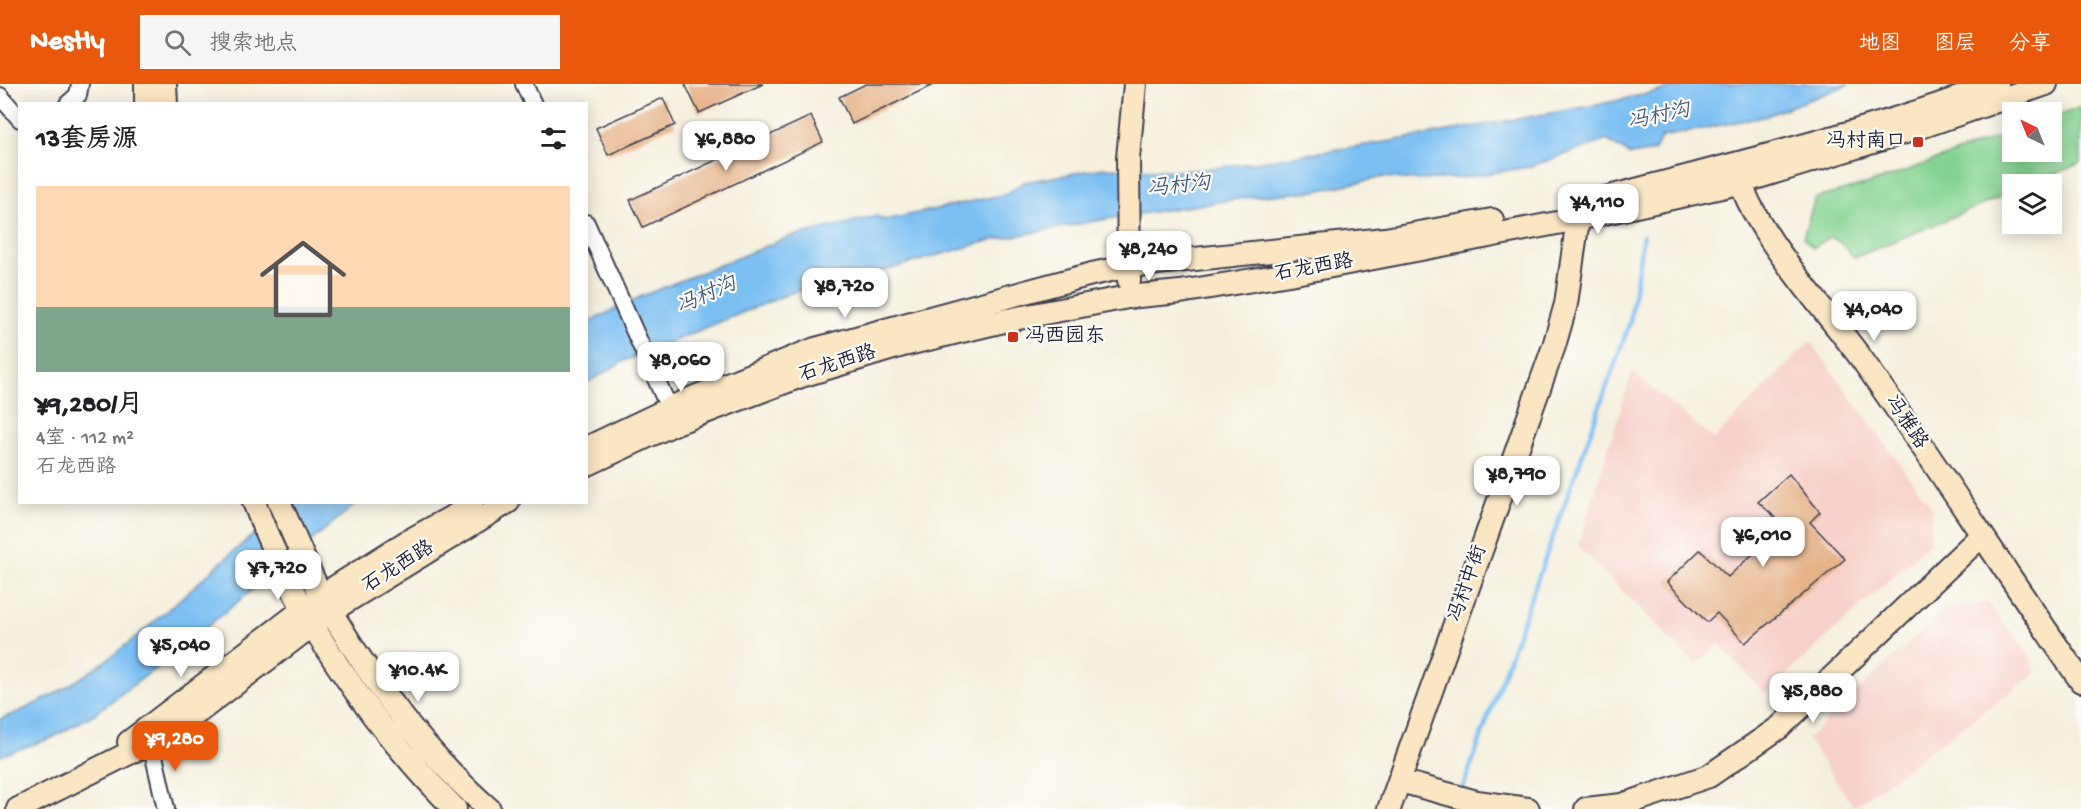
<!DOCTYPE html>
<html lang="zh">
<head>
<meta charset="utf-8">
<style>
	:root { --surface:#fff; --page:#f6f6f6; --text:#202124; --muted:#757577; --line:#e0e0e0; --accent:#ea580c }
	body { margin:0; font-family:"Gochi Hand","LXGW WenKai TC",sans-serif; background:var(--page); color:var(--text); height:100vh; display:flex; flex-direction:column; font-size:22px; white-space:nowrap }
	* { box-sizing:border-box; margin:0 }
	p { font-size:20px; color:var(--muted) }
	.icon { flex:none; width:33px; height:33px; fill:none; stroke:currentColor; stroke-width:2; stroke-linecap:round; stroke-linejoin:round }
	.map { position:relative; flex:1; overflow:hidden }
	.sheet { position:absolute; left:18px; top:18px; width:570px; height:402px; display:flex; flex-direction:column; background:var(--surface); border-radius:0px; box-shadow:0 3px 15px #0003 }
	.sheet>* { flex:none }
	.needle { width:39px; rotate:317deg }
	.tools { position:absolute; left:2002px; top:18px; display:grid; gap:12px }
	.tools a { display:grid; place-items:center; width:60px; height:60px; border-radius:0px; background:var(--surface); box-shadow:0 3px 15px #0003; font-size:30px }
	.price { position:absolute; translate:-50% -51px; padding:0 14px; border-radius:12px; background:#fff; color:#222; font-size:20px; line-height:39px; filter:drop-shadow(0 2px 3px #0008) }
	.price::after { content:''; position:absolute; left:50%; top:36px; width:18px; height:14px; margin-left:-9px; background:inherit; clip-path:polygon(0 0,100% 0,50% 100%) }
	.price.current { background:var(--accent); color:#fff }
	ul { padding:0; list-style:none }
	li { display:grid; align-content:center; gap:12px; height:318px; padding:0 18px }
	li+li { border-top:2px solid var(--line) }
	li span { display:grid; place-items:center; height:186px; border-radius:0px; color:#555 }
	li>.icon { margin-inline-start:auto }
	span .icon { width:108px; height:108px; fill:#fffc; stroke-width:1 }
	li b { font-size:26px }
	h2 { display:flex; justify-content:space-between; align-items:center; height:72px; padding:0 18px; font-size:26px }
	header { display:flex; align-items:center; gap:36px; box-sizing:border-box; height:84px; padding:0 30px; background:var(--accent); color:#fff }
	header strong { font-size:28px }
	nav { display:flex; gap:33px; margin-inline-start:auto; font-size:21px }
	.search { width:420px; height:54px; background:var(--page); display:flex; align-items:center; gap:15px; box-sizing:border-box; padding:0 21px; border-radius:0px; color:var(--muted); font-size:22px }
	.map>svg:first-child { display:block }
	.built { fill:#f7d0ca }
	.green { fill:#84d392; stroke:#537a66; stroke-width:1.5 }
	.water { fill:#7bbff2; stroke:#4e7096; stroke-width:1.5 }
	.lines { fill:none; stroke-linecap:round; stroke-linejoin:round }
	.stream { stroke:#7bbff2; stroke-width:4.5 }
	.building { fill:#e6b389 }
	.street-casing { stroke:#424153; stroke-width:20 }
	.secondary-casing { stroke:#424153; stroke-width:26 }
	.street { stroke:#fff; stroke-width:16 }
	.secondary { stroke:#fbe6c3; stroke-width:22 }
	.poi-dot { fill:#c8321e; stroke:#fdfcf7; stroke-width:2 }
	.labels { text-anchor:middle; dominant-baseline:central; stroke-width:4.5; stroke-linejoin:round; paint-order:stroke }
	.poi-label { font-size:20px; fill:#22223b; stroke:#fdfcf7; text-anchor:end }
	.street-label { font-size:20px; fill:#22223b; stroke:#fdfcf7 }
	.water-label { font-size:21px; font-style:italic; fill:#41597b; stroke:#fdfcf7 }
</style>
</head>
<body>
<header>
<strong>Nestly</strong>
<div class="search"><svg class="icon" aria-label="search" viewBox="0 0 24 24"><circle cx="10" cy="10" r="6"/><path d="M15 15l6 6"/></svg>搜索地点</div>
<nav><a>地图</a><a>图层</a><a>分享</a></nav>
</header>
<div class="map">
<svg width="2081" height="725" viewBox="0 0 2081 725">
	<rect width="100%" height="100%" fill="#fdfcf7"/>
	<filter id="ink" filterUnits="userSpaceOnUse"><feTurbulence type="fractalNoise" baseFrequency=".0167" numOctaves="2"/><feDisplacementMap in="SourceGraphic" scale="12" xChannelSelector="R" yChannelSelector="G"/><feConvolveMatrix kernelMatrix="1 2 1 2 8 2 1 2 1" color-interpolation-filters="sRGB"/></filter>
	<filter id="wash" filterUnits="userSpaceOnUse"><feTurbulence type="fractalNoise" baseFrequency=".008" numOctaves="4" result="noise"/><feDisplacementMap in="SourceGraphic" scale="24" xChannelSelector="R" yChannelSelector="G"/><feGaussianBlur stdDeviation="1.35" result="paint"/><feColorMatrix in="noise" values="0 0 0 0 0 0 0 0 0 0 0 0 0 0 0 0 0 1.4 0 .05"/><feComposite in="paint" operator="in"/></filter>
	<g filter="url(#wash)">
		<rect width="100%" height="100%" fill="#f5f0de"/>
		<path class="built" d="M1810,257L1932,424L1930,459L1765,610L1719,560L1696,581L1578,462L1632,288L1714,355Z
			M1987,519L2029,570L2036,589L1854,723L1807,655L1948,522Z"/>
		<path class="green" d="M2081,23V79L2030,100H2013V108L1854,174L1840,158L1830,153L1813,164L1803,153L1815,114L1869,100L2013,48V68H2052V34Z"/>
		<path class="water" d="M1690,0H1850L1766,32L1662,53L1654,67L1630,71L1607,56L1529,83L1460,94L1414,96L1384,93L1316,107L1250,113L1107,135L988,157L876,189L793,208L624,277L587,299V239L642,212L789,153L877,132L885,136L1006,110L1024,98L1104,84L1180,87L1222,83L1392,57L1602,20Z
			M293,419H357L167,576L94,630L52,654L0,672V635C118,592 195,491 293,419Z"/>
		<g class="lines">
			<path class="stream" d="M1462,706L1630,238L1643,152"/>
		</g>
		<g id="blocks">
			<path class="building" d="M685,0H763L699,29Z
				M866,0H935L852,40L839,13Z
				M663,14L675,41L608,71L596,44Z
				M811,32L823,58L643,143L630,116Z
				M1789,390L1820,428L1810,438L1845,475L1745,559L1717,529L1707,538L1667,498L1700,466L1728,493L1784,441L1758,418Z"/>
		</g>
	</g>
	<g filter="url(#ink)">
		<use href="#blocks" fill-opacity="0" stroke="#424153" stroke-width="1.5"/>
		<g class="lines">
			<g class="street-casing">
				<path id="street" d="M524,0L533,20
					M0,12L20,35
					M68,20L78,11L80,0
					M586,139L674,335
					M151,659L166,725"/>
			</g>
			<g class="secondary-casing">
				<path id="secondary" d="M146,0V20
					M165,0L166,20
					M1737,84C1747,142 1827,227 1863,277C1938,382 2007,491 2081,597
					M1598,116C1731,80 1868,49 1997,0
					M1129,196L1128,74L1135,0
					M593,361L690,315L815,265L1092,190L1129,182L1385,155L1492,136
					M586,381L676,339L801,292L903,261L1008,236L1128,213L1180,208L1295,189L1578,135L1739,99L1912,46L2046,0
					M254,418C296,532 370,640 455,725
					M279,418C294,450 306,484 323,514C367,591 422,666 489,725
					M129,658L321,512L405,459L472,422
					M1400,697L1477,718L1528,725
					M18,725L173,647L331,527L508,418
					M1389,725L1554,262L1566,220L1578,135
					M1586,725L1622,721L1709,692L1780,643L1982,451"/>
			</g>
			<use href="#street" class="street"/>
			<use href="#secondary" class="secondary"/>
		</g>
	</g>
	<g class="poi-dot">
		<rect x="1912" y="52" width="12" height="12" rx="3"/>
		<rect x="1007" y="247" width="12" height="12" rx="3"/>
	</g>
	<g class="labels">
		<g class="poi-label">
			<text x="1906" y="58">冯村南口</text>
			<text x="1025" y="253" text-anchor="start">冯西园东</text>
		</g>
		<g class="street-label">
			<text transform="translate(1314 185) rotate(-10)">石龙西路</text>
			<text transform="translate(838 281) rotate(-18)">石龙西路</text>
			<text transform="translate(1905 339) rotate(56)">冯雅路</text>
			<text transform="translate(399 484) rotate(-32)">石龙西路</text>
			<text transform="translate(1469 500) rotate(-71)">冯村中街</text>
		</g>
		<g class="water-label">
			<text transform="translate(1659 34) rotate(-12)">冯村沟</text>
			<text transform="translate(1179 104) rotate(-6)">冯村沟</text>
			<text transform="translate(707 213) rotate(-24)">冯村沟</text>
		</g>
	</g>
</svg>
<div class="tools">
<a><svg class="needle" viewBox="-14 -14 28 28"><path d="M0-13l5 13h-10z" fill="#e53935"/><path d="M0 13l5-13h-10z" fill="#757577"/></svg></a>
<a><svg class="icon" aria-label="layers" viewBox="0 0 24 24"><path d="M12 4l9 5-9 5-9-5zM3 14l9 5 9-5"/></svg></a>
</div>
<b class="price" style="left:726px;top:88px">¥6,880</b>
<b class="price" style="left:1598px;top:151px">¥4,110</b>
<b class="price" style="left:1149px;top:198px">¥8,240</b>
<b class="price" style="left:845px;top:235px">¥8,720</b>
<b class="price" style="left:1874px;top:258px">¥4,040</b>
<b class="price" style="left:681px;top:309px">¥8,060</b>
<b class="price" style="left:1517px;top:423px">¥8,790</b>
<b class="price" style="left:1763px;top:484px">¥6,010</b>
<b class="price" style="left:278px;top:517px">¥7,720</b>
<b class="price" style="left:181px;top:594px">¥5,040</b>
<b class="price" style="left:418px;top:619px">¥10.4K</b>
<b class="price" style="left:1813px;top:640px">¥5,880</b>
<b class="price current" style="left:175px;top:688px">¥9,280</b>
<section class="sheet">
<h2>13套房源<svg class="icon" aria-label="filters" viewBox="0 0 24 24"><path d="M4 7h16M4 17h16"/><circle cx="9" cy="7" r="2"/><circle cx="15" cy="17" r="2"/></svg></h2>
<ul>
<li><span style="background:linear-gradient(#ffd9b3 65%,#7fa58c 0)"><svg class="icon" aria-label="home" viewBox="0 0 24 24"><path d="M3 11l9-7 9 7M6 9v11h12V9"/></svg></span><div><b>¥9,280/月</b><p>4室 · 112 m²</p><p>石龙西路</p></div></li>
</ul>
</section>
</div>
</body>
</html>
